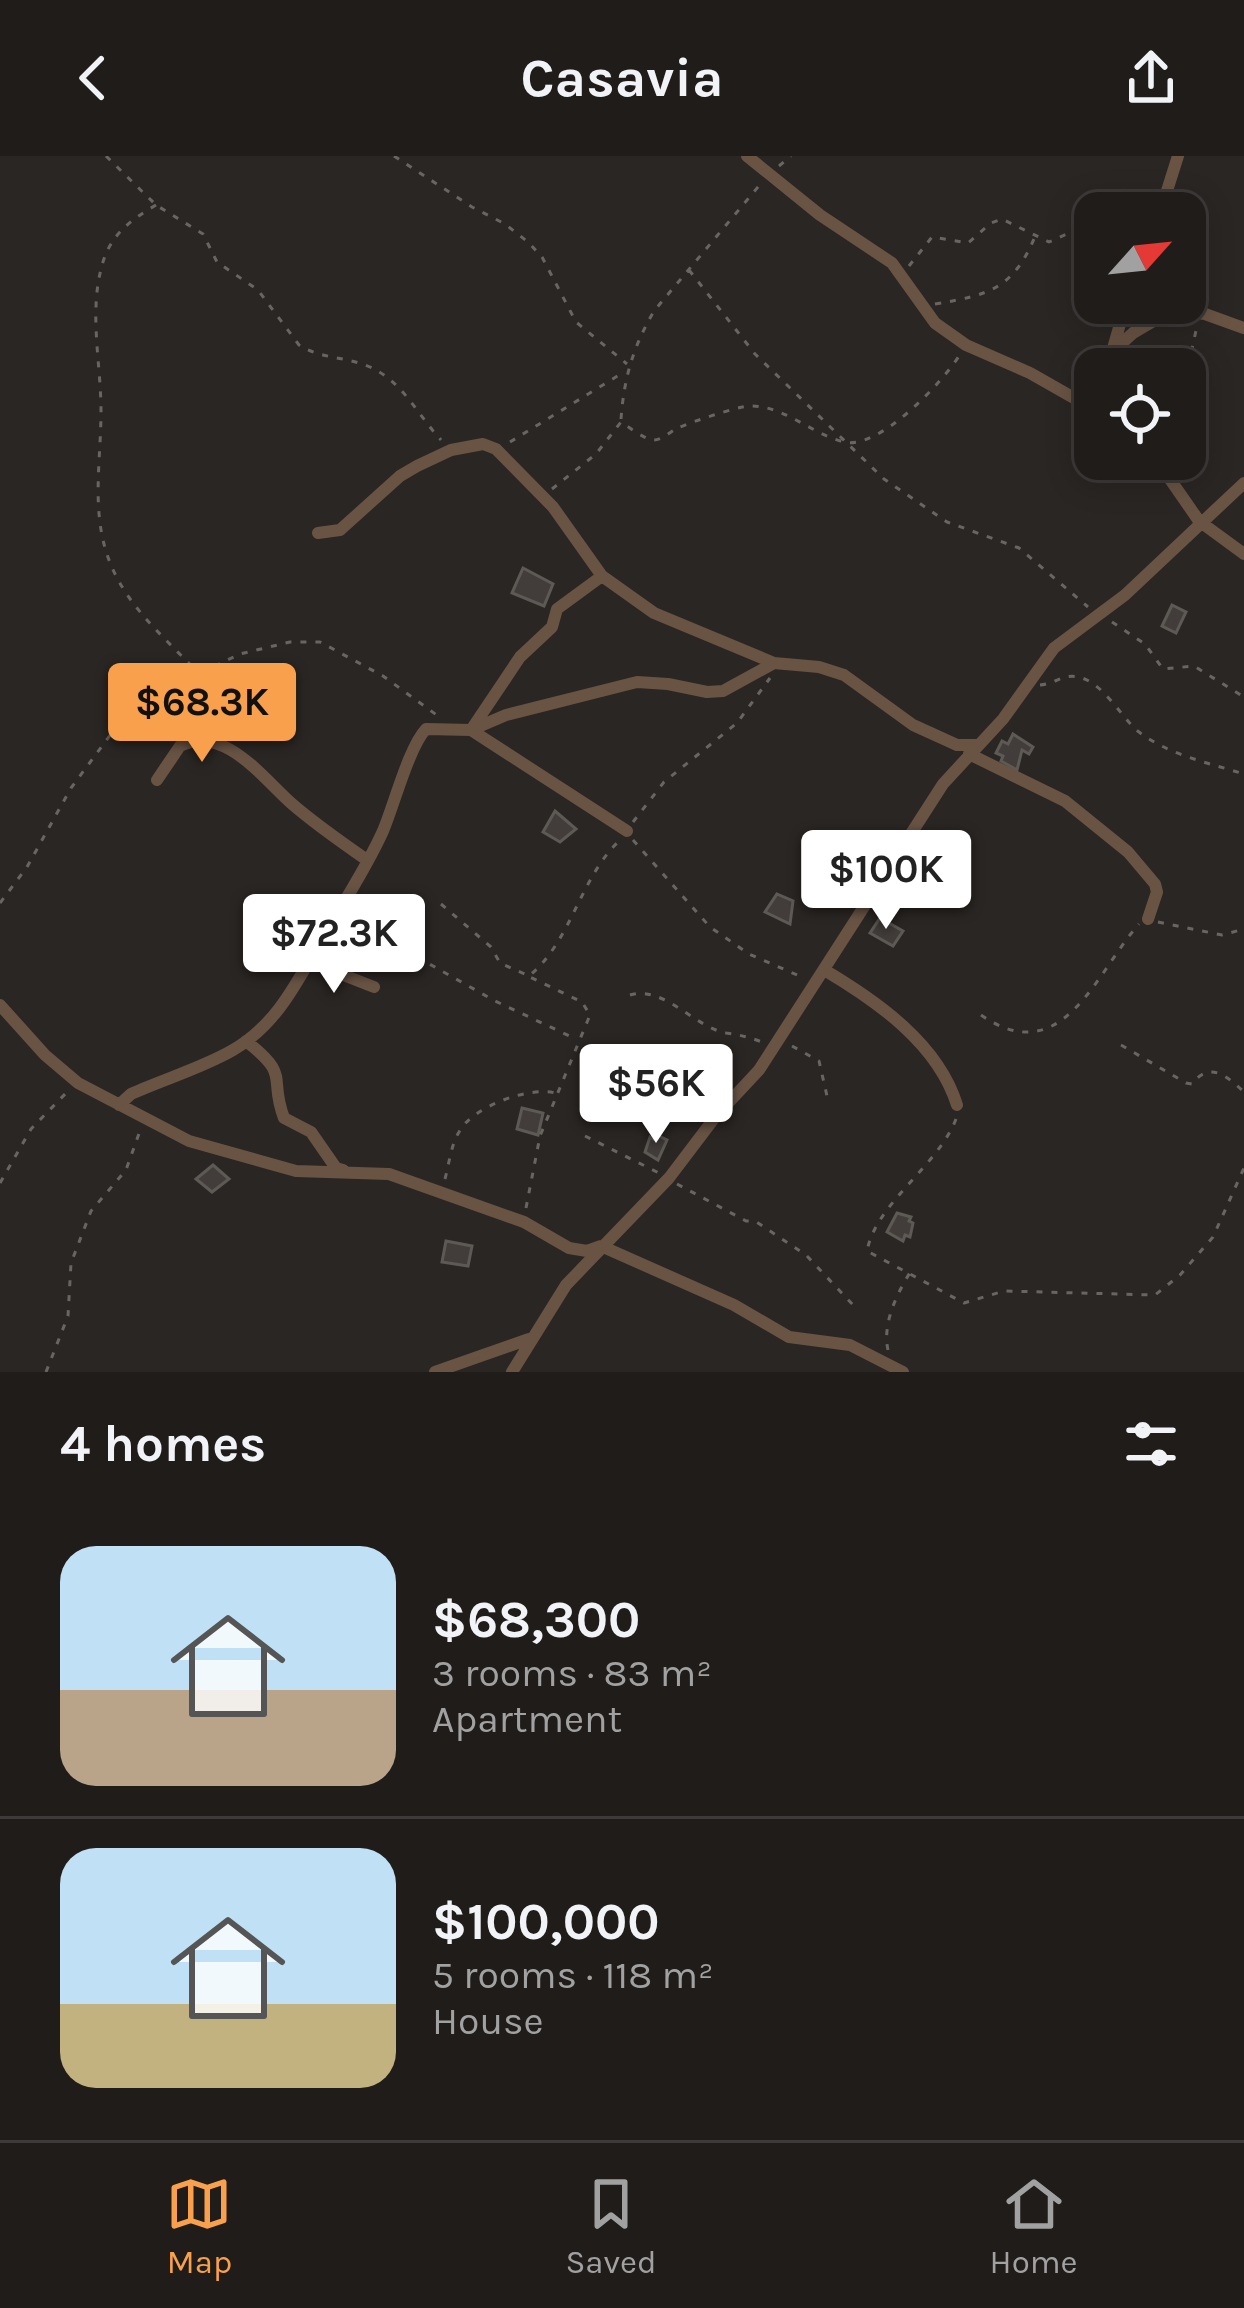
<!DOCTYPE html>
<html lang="en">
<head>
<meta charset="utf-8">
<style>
	:root { --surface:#201c1a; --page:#2d2927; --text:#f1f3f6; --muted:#a2a1a2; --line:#3d3a39; --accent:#f9a04d }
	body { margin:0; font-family:Karla,sans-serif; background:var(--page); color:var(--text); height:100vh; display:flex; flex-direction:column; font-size:45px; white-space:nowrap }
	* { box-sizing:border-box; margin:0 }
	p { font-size:39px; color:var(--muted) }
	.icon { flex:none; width:66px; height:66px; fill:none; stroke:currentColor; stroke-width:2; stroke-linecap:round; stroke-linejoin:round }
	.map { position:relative; height:1216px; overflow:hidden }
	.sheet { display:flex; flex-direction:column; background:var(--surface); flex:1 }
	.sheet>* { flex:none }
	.needle { width:78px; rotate:63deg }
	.buttons { position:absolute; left:1074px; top:36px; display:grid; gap:24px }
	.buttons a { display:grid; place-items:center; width:132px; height:132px; border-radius:24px; background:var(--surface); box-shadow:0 6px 30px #0003,0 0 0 3px var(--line); font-size:60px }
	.price { position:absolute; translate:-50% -102px; padding:0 27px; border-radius:12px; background:#fff; color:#222; font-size:39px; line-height:78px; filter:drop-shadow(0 3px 6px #0008) }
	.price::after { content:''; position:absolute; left:50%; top:72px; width:36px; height:27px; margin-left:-18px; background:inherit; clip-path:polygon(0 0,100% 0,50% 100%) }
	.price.active { background:var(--accent); color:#111 }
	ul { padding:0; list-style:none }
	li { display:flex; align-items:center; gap:36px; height:300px; padding:0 60px }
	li+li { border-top:3px solid var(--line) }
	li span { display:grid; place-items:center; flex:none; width:336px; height:240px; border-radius:36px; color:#555 }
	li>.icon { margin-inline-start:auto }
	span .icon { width:144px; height:144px; fill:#fffc; stroke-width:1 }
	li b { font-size:51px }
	h2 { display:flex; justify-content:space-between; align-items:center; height:144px; padding:0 60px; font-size:51px }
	header { display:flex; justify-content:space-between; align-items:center; height:156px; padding:0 60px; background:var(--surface); font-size:54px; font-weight:700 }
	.menu { display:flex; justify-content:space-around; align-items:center; height:168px; border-top:3px solid var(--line); background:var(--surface); font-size:33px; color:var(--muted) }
	.menu a { display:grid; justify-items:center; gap:6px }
	.menu .active { color:var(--accent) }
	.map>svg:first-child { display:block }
	.building { fill:#423d3a; stroke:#5d5955; stroke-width:3 }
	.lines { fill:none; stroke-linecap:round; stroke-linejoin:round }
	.path { stroke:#686562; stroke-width:3; stroke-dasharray:6 9; stroke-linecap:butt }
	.minor { stroke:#695444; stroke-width:12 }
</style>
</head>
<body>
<header><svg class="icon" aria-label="back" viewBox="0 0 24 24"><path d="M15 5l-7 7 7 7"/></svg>Casavia<svg class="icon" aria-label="share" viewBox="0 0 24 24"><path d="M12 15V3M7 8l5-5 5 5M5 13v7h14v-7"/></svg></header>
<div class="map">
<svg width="1244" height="1216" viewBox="0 0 1244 1216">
	<rect width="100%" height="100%" fill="#2a2623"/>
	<path class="building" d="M523,412L553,428L544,450L512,437Z
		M1172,449L1186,456L1176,477L1162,470Z
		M1013,578L1033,591L1029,598L1022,594L1017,614L1001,605L1003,600L996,597L1002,585L1008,588Z
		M555,655L576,673L560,686L543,676Z
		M777,738L793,745L790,768L765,756Z
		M880,762L903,775L893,790L870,777Z
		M522,952L543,957L538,979L517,973Z
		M655,978L667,984L658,1004L645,996L650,981L653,983Z
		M213,1009L229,1023L212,1036L196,1023Z
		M897,1057L911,1061L909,1065L913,1067L910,1081L905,1079L903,1085L887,1076Z
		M446,1085L472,1090L468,1110L442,1106Z"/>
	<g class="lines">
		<path class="path" d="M106,0L156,49L203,78L217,106L258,134L299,189C319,202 344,201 365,209C401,222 416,257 441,284
			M394,0L472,51L505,68L528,86L542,101L576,166L627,208
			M779,10L791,0
			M156,49C134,62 115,75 105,100C87,150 101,204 101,255C101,307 90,359 111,409C130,455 170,486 203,522
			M909,110L932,81L968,87L991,67L1002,63L1049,86L1095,65
			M689,114L755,198L884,323L947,366L1019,392L1088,451
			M935,148C989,139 1014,133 1036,78
			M1185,225L1197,170
			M621,263C624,222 633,191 654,155L763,25
			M510,286L624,216
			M552,333L596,298L621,266C629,271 644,283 653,284C661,285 671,275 678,272C691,266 736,251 749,250C784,249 811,278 844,286C879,294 941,228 959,200
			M1112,466L1145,488L1163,513L1194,510L1244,541
			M1040,529C1051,528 1058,523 1066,521C1098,514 1121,563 1139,576C1169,599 1209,607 1244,618
			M633,666L664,626L737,567L770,522
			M633,684L710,771L749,798L804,822
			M0,747L27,711L71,632L111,578L129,567L174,554L219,508L240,498L290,486H320L383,520L438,560
			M441,748L491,791L500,807L529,820C571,786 580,722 619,685
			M1158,766L1222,779L1244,773
			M417,801L495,845L576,883
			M630,839C664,829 694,871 726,877C740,879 749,881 762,886
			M981,859C1063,916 1096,816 1139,768
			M1121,889L1186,927L1192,928C1209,905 1226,919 1244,936
			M792,890L819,905L827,940
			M956,963C938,1010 876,1047 867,1095L964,1147L1004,1135L1155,1139L1180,1119L1213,1081L1244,1012
			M585,980L659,1017
			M445,1023C449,1008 451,989 459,976C472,951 529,930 555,937
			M0,1027L31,973L68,935
			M677,1028L746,1065H755L806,1099L854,1150
			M526,1052L540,980L590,859L582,846L530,821
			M888,1194C882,1168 897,1137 911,1115
			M46,1216L68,1160L71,1107L91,1055L126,1014L141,972"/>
		<path class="minor" d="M747,0L820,59L892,107L935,167L966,189L1030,217L1095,254
			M1160,57L1178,0
			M1112,196L1133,177L1172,154L1205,158L1244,172
			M1103,213L1112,196L1126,147
			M1081,245L1095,224
			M1156,303L1199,365L1244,398
			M318,377L340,374L400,320L417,310L451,294L483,288L496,293L553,351L602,420L654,457L774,507L819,511L844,519L913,569L957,589H979
			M602,420L557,453L552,471L520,501L471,574L627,675
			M969,598L1065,645L1128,696L1155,728L1157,736L1148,763
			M157,624L180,590C223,568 262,621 291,647C315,668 341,686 367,704
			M310,806L374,831
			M826,815C878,846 938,888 957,949
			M0,849L45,899L78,927L189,985L296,1015L389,1018L524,1066L569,1092L587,1095L601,1090L734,1149L789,1181L850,1189L903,1216
			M246,885C292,921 268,920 284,962L311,976L336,1012L343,1014
			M119,949L131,938C164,923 202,912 233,894C276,869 296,828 319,788C341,750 365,715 383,675C394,649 409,591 426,573L471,574L506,559L637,526L668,528L707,536L723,535L774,507
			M435,1216L529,1183
			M512,1216L566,1129L669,1022L716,960L759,914L943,628L1003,563L1054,492L1125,439L1244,327"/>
	</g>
</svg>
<div class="buttons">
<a><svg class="needle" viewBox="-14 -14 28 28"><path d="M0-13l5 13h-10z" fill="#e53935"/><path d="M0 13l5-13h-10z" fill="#a2a1a2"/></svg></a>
<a><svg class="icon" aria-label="locate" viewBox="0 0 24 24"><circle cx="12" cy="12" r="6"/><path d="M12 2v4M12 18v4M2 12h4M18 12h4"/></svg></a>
</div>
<b class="price active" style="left:202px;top:609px">$68.3K</b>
<b class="price" style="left:886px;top:776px">$100K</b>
<b class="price" style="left:334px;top:840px">$72.3K</b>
<b class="price" style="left:656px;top:990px">$56K</b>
</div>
<section class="sheet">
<h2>4 homes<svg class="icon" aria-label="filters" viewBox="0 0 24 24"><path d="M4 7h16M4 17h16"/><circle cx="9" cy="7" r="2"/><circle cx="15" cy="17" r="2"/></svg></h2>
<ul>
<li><span style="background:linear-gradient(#bfe0f5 60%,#b9a48a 0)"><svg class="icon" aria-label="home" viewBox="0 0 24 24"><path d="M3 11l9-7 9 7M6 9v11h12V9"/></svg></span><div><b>$68,300</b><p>3 rooms · 83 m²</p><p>Apartment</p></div></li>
<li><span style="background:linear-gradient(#bfe0f5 65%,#c2b280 0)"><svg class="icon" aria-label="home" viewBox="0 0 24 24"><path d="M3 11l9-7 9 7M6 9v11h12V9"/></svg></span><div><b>$100,000</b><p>5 rooms · 118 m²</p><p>House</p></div></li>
</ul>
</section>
<nav class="menu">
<a class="active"><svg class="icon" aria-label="map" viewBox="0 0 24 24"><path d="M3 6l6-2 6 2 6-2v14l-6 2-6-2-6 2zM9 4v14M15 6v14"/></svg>Map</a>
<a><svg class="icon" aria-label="saved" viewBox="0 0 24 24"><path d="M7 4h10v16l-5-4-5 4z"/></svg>Saved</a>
<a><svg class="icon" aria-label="home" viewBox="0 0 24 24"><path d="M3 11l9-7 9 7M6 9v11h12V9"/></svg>Home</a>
</nav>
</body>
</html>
